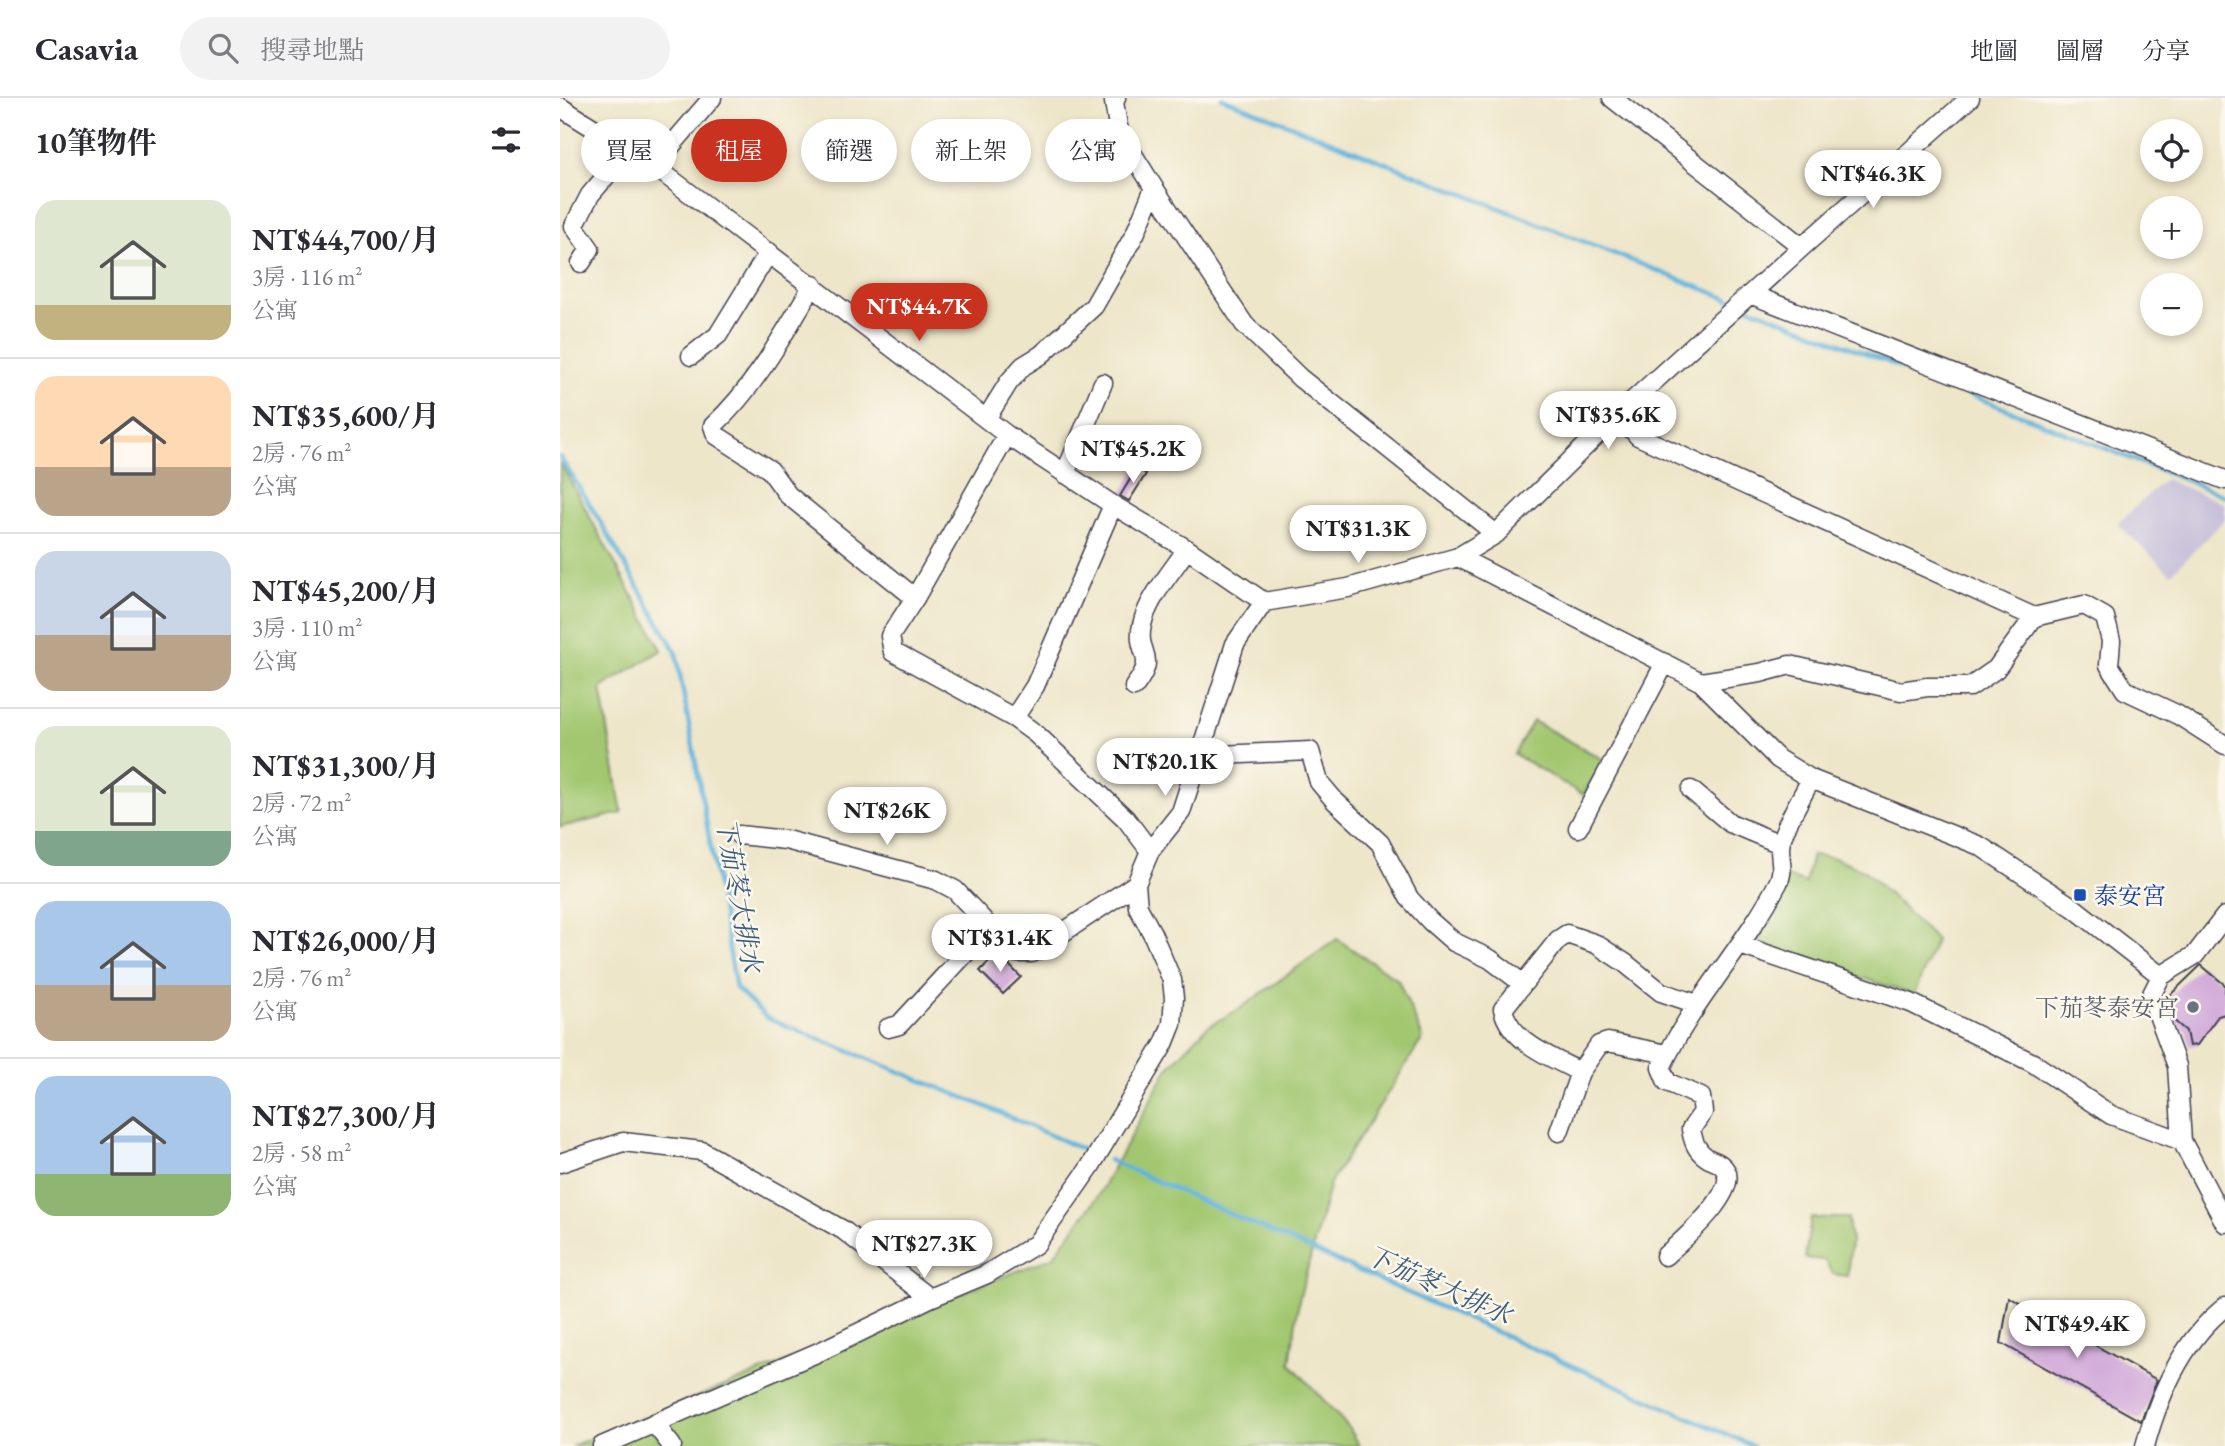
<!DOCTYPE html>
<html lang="zh-TW">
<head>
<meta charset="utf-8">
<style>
	:root { --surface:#fff; --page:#f2f2f3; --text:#2b2b33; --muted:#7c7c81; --line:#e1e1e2; --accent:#c8321e }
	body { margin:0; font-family:"EB Garamond","Noto Serif TC",serif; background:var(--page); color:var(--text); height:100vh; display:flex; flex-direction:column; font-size:26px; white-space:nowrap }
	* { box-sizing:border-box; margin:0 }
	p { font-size:23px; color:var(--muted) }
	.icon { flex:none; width:38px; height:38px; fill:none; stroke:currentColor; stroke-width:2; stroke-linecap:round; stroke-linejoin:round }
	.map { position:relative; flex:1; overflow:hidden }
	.panel { display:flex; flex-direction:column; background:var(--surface); width:560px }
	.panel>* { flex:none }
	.guide { position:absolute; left:21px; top:21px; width:665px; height:63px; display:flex; gap:14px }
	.tools { position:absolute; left:1580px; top:21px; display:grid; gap:14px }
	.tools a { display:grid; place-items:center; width:63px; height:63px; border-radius:50%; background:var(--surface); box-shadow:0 4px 10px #0003; font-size:35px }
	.price { position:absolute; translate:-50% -60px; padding:0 16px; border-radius:24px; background:#fff; color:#222; font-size:23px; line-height:46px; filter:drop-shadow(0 2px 4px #0008) }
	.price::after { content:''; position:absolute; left:50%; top:42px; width:21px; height:16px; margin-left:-10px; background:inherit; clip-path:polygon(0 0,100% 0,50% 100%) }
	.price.active { background:var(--accent); color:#fff }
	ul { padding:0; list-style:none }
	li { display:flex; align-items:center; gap:21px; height:175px; padding:0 35px }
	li+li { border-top:2px solid var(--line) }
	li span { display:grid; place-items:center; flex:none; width:196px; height:140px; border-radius:21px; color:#555 }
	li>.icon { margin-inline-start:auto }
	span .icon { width:84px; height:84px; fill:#fffc; stroke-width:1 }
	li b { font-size:30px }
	h2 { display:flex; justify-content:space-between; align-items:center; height:84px; padding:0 35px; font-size:30px }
	.tag { padding:0 24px; border-radius:32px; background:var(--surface); box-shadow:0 4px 10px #0003; font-size:24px; line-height:63px }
	.tag.active { background:var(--accent); color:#fff }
	header { display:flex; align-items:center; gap:42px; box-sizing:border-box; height:98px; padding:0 35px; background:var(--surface); border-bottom:2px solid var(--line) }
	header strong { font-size:33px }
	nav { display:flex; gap:38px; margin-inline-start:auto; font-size:24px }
	.search { width:490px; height:63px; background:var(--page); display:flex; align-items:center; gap:18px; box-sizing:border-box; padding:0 24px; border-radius:38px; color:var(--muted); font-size:26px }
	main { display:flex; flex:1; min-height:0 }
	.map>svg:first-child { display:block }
	.industrial { fill:#c6c0da }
	.green { fill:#a2c770; stroke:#627456; stroke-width:2 }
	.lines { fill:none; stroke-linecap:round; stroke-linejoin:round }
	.stream { stroke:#61b3dc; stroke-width:4.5 }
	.building { fill:#d1aad9 }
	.minor-casing { stroke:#413f50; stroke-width:21 }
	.minor { stroke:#fff; stroke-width:18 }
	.transit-dot { fill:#1a4fb4; stroke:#fbf7ec; stroke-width:2.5 }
	.worship-dot { fill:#6b7280; stroke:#fbf7ec; stroke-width:2.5 }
	.labels { text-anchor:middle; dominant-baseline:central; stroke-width:5; stroke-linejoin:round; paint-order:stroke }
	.transit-label { font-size:24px; fill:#164399; stroke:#fbf7ec; text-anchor:start }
	.worship-label { font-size:24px; fill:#5b616d; stroke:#fbf7ec; text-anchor:end }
	.water-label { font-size:26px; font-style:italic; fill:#3b5c7b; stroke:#fbf7ec }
</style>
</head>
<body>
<header>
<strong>Casavia</strong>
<div class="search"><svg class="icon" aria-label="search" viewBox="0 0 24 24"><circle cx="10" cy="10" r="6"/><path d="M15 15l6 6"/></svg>搜尋地點</div>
<nav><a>地圖</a><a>圖層</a><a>分享</a></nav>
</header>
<main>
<section class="panel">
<h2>10筆物件<svg class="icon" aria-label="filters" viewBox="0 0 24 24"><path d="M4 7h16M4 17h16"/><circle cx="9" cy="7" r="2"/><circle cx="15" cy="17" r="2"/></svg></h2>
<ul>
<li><span style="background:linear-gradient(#dfe7d0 75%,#c2b280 0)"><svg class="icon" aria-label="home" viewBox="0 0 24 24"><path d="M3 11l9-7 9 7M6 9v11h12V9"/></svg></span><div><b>NT$44,700/月</b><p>3房 · 116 m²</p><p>公寓</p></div></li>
<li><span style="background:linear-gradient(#ffd9b3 65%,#b9a48a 0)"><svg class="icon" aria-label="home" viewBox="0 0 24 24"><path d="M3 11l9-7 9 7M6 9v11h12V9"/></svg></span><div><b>NT$35,600/月</b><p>2房 · 76 m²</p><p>公寓</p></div></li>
<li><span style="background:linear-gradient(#c9d6e8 60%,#b9a48a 0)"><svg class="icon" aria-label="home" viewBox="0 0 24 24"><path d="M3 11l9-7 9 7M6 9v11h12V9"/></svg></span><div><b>NT$45,200/月</b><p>3房 · 110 m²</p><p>公寓</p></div></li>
<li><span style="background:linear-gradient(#dfe7d0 75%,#7fa58c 0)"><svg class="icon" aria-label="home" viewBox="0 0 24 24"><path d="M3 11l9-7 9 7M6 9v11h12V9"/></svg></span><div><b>NT$31,300/月</b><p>2房 · 72 m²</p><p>公寓</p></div></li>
<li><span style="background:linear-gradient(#a9c7e8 60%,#b9a48a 0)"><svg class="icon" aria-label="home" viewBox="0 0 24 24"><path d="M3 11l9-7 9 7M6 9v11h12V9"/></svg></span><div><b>NT$26,000/月</b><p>2房 · 76 m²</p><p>公寓</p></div></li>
<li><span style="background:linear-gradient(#a9c7e8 70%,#8fb573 0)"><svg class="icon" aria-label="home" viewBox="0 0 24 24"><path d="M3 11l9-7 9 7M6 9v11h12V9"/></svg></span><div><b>NT$27,300/月</b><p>2房 · 58 m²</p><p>公寓</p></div></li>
</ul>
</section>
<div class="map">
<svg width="1665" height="1348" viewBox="0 0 1665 1348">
	<rect width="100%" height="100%" fill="#fbf7ec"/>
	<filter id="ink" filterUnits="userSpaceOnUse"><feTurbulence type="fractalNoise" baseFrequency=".0143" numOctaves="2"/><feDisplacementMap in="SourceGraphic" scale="14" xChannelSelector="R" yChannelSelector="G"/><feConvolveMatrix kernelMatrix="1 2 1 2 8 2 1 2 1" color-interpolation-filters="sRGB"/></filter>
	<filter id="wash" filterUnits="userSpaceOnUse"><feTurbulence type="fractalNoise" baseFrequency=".00686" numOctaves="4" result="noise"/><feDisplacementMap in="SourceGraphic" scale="28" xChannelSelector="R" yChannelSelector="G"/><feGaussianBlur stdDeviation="1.57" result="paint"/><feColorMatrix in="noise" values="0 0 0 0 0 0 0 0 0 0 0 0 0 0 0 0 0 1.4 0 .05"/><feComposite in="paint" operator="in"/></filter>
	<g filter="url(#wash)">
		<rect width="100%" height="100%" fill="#eee6c9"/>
		<path class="industrial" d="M1605,381L1665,406V421L1611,476L1557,426Z"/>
		<path class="green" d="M0,364L102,552L41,590L62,715L0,729Z
			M973,623L1044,662L1023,697L954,656Z
			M1252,757L1276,760L1305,773L1376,842L1354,897L1197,845L1227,778L1245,785Z
			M777,841L838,882L863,940L770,1085L739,1202L730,1265L789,1330L800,1348H12L493,1159L538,1098L608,970L647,929L681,910Z
			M1251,1120H1288L1291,1144L1287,1178L1273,1176L1264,1162L1245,1160Z"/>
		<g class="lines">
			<path class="stream" d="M662,0L1176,204
				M1184,207L1665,398
				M0,359L38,420L116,554L176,890L207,920L422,1007L524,1052
				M549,1062L1193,1348"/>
		</g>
		<g id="blocks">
			<path class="building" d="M577,370L586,376L569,403L560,398Z
				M437,855L461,879L443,896L420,873Z
				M1641,867L1665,887V916L1658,918L1637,947L1629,948L1626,933L1611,920L1605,902Z
				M1449,1199L1597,1282L1581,1323L1441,1245Z"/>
		</g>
	</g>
	<g filter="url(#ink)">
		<use href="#blocks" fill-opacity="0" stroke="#413f50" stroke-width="2"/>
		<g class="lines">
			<g class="minor-casing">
				<path id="minor" d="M556,0L554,4L559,34L594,90L684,226L740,280L936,436
					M1052,0L1242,149
					M0,9L94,68L447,337L553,407L627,451L704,504L788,490L898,459L936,436L1058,316L1242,149L1410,0
					M94,68L152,0
					M21,165L30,151L14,128L30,97L68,52
					M253,187C223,237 196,288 153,328L156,337L210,372L228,397L355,500
					M1190,196L1665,382
					M131,258L158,237L209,154
					M1058,316L1078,338L1474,519L1524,507L1545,519L1551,543L1549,567L1565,592L1618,617L1665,647
					M426,321L449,284L463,268L481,257L534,208L575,136L594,90
					M447,337L355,500L330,538L333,554L454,620L476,636L566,721L590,753
					M505,376L543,285
					M898,459L1141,584L1218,661L1251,681L1420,748L1514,810L1601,878
					M1141,584L1200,575L1230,567L1341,593L1367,589H1410L1436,571L1474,519
					M574,589C600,555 575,558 582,527C587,502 612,473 627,451
					M454,620L475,588L553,407
					M638,658L750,653L759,684L775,703L820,745L849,800L870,823L894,844L930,861L962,885
					M1131,692L1170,725L1220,746
					M1018,730L1105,565
					M179,737L226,742L376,782L395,792L424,823L427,832L457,855H472L576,786
					M1665,818L1635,857L1601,878L1591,898L1617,968L1622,1043L1665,1125
					M1180,847L1351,905L1473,965L1551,1017L1622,1043
					M328,930L339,927L427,832
					M1020,974C993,960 950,944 943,911L998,842L1007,836L1036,846L1065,865L1101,894L1137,906
					M999,1034L1020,974L1039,947L1048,944L1107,956
					M0,1065L63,1044L142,1053L283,1132L370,1200
					M1105,1158C1120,1144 1188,1088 1161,1067C1157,1063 1151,1063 1146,1059C1136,1052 1133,1043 1131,1031L1143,1014L1141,999L1107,984L1101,970C1132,903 1184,850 1218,785C1226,770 1217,756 1221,743C1227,722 1241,701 1251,681
					M94,1325L112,1348
					M42,1348L261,1253L370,1200L427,1176L476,1146L530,1069L604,946L612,926L614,900L612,882L592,835L578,809L576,786L590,753L621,714L675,546L704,504
					M1585,1348C1599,1297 1623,1242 1665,1209"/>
			</g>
			<use href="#minor" class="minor"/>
		</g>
	</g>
	<rect class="transit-dot" x="1513" y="790" width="14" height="14" rx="3.5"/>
	<circle class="worship-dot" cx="1633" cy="909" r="7"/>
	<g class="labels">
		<g class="transit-label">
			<text x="1534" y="797">泰安宮</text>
		</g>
		<g class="worship-label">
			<text x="1619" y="909">下茄苳泰安宮</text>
		</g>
		<g class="water-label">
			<text transform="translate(179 797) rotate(80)">下茄苳大排水</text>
			<text transform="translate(879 1187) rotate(24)">下茄苳大排水</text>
		</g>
	</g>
</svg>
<div class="tools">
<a><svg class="icon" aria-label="locate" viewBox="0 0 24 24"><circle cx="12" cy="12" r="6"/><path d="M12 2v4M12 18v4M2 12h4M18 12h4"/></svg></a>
<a>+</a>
<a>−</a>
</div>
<b class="price" style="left:1313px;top:112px">NT$46.3K</b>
<b class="price active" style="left:359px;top:245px">NT$44.7K</b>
<b class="price" style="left:1048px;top:353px">NT$35.6K</b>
<b class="price" style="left:573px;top:387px">NT$45.2K</b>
<b class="price" style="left:798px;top:467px">NT$31.3K</b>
<b class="price" style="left:605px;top:700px">NT$20.1K</b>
<b class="price" style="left:327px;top:749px">NT$26K</b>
<b class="price" style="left:440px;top:876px">NT$31.4K</b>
<b class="price" style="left:364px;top:1182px">NT$27.3K</b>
<b class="price" style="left:1517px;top:1262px">NT$49.4K</b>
<div class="guide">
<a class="tag">買屋</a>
<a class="tag active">租屋</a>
<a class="tag">篩選</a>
<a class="tag">新上架</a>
<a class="tag">公寓</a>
</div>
</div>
</main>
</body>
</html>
